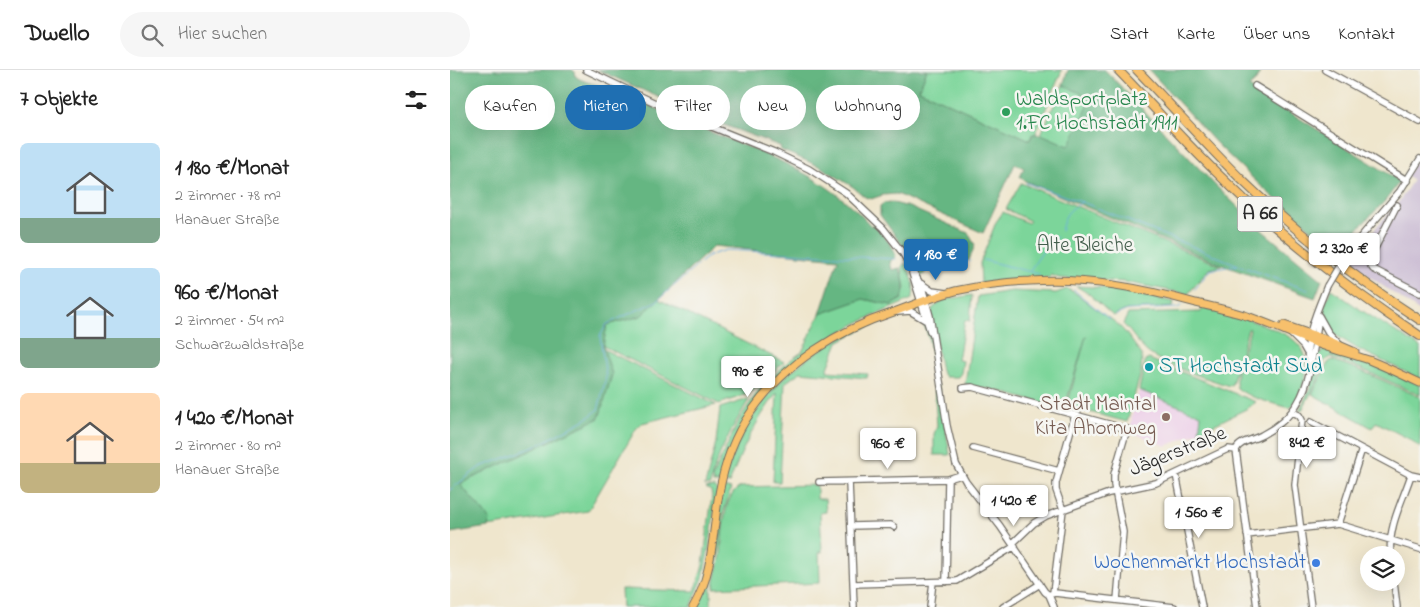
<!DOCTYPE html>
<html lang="de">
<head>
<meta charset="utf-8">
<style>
	:root { --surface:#fff; --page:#f6f6f6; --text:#222; --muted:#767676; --line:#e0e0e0; --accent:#1f6fb2 }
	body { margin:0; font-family:"Indie Flower",sans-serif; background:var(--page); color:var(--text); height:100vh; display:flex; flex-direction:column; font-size:19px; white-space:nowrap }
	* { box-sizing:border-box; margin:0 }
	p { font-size:16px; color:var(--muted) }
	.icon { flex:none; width:28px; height:28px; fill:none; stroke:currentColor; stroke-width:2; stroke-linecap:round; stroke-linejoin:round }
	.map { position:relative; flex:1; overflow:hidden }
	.details { display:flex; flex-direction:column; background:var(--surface); width:450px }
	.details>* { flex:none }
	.guide { position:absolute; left:15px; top:15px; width:475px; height:45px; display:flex; gap:10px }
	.fabs { position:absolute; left:910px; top:476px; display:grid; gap:10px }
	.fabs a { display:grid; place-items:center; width:45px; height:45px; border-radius:50%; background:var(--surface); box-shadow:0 5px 20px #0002; font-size:25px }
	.price { position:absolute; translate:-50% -42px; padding:0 11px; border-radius:5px; background:#fff; color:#222; font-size:16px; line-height:32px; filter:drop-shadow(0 1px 2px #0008) }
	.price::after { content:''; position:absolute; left:50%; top:30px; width:15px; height:11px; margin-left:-8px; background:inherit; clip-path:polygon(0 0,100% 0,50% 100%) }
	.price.selected { background:var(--accent); color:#fff }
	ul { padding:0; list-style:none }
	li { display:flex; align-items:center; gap:15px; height:125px; padding:0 20px }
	li span { display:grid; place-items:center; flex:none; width:140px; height:100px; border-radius:8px; color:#555 }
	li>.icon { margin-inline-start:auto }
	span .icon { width:60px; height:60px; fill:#fffc; stroke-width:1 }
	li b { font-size:21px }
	h2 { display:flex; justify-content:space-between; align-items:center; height:60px; padding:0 20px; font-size:21px }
	.chip { padding:0 18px; border-radius:22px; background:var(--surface); box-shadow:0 5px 20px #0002; font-size:18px; line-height:45px }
	.chip.selected { background:var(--accent); color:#fff }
	header { display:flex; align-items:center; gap:30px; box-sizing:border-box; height:70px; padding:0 25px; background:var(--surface); border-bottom:1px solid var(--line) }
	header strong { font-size:24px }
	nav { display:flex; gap:28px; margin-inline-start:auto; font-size:18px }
	.search { width:350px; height:45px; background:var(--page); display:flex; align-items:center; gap:12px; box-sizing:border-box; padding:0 18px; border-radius:28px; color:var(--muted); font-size:19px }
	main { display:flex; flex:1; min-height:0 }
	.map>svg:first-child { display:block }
	.built { fill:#edd0e8 }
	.industrial { fill:#ccbed4 }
	.green { fill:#7cd59a; stroke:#548062 }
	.forest { fill:#65b682; stroke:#487056 }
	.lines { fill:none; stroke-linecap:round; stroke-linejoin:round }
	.stream { stroke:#6caee0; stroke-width:1 }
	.minor-casing { stroke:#706c64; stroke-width:8 }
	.major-casing { stroke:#706c64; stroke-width:9 }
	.highway-casing { stroke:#706c64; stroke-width:10 }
	.minor { stroke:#fff; stroke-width:5.5 }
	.major { stroke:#f7c06c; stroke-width:7 }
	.highway { stroke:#f7c06c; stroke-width:8 }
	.minor-bridge-casing { stroke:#706c64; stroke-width:8; stroke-linecap:butt }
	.minor-bridge { stroke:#fff; stroke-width:5.5 }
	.leisure-dot { fill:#2e9e5b; stroke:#f6f6f2; stroke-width:2 }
	.culture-dot { fill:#0f9aa8; stroke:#f6f6f2; stroke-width:2 }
	.education-dot { fill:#8d6e63; stroke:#f6f6f2; stroke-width:2 }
	.shop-dot { fill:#3f7fe0; stroke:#f6f6f2; stroke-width:2 }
	.labels { text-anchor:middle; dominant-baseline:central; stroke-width:5; stroke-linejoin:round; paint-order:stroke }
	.shield { fill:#f6f6f2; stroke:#686867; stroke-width:1 }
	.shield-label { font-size:20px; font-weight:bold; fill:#2b2b2b }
	.leisure-label { font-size:21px; fill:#27864d; stroke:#f6f6f2; text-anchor:start }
	.park-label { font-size:21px; fill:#435e4c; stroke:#f6f6f2 }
	.culture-label { font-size:21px; fill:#0d838f; stroke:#f6f6f2; text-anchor:start }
	.education-label { font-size:21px; fill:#785e54; stroke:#f6f6f2; text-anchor:end }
	.street-label { font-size:21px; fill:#2b2b2b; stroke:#f6f6f2 }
	.shop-label { font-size:21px; fill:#366cbe; stroke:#f6f6f2; text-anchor:end }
</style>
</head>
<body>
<header>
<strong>Dwello</strong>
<div class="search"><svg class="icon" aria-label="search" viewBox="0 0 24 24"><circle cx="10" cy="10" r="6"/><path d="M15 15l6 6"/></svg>Hier suchen</div>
<nav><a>Start</a><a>Karte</a><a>Über uns</a><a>Kontakt</a></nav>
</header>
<main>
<section class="details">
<h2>7 Objekte<svg class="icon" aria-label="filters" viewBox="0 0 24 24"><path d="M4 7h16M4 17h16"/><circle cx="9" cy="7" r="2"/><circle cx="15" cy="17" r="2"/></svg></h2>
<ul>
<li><span style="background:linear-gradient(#bfe0f5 75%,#7fa58c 0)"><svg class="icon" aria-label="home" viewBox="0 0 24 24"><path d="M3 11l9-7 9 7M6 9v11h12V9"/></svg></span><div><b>1 180 €/Monat</b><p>2 Zimmer · 78 m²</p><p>Hanauer Straße</p></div></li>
<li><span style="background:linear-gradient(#bfe0f5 70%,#7fa58c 0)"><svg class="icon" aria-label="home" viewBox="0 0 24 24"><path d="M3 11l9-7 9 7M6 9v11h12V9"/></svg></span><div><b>960 €/Monat</b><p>2 Zimmer · 54 m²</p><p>Schwarzwaldstraße</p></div></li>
<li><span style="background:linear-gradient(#ffd9b3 70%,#c2b280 0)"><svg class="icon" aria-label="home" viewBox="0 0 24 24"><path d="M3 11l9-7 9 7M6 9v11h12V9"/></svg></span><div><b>1 420 €/Monat</b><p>2 Zimmer · 80 m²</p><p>Hanauer Straße</p></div></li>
</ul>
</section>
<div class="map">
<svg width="970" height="537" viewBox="0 0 970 537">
	<rect width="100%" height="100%" fill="#f6f6f2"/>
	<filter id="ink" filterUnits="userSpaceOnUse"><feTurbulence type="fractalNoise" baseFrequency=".02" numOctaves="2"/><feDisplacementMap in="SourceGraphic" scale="10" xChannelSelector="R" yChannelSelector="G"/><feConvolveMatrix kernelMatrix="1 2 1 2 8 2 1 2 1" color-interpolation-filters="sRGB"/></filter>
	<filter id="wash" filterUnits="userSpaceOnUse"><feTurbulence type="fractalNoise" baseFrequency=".0096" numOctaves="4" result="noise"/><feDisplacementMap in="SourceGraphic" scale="20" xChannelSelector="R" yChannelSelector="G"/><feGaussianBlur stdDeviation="1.12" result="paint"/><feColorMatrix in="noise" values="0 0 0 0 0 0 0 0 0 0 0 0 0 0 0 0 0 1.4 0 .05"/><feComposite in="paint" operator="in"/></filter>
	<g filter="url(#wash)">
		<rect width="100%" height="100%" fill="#efe6cd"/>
		<path class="built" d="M689,320L751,345L749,362L716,376L679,361L682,350L681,349Z"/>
		<path class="industrial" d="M970,82V242L923,209L901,192L927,156L948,133L963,110L957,106Z"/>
		<path class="green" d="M477,0H612L585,65L582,64L580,70L469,20Z
			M613,15L642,28L620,77L591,64Z
			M571,113L771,196L759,199L738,224L675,212L609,208L601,205L599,208L531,213L530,193L546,152L553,142L578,153L580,151L556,139Z
			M455,193C461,203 467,217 462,229L407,253L367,275L304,335L269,413H263L262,408L290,348L310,318L339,291L352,282L370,244L413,229L441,235L455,219L453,207L452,196Z
			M626,216L657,218L724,232L723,237L676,240L663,246L639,224Z
			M617,219L624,222L657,247C672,254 682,272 692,285L691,302L677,352L617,336L636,266L614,340L549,321L515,314L528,226L562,221L606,223Z
			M881,219L911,240L970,277V309L906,278L881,262V260L874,237Z
			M522,225L520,251L515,250L508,290L513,291L511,303L508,307H495L491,301L481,244L482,239L493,230Z
			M208,229L334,292L307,317L295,325L269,334L153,276L157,255L191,246Z
			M753,237C778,245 833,256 849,275C857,284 858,296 855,308C852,318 848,331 840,338C825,334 798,328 787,318C782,304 797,275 800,259H798L782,314L779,316C757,308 712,295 696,281C687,273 682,262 673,254L678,244L751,242Z
			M461,244C464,245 469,247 472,249C480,257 483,279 485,290H482C480,278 479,262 472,252C459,234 403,263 388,272L377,301L418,304L417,308L350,302L335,313L330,412H323L327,323C305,352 291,381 279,414L274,412C294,342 337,292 403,262C422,253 440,246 461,244Z
			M153,279L266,335L192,353L186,359L138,441L38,457L40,450L10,414L149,348L162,305Z
			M874,279L913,291L970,315V325L907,297L882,288L883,286L874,291C871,308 860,324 852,340L849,341L859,321L867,287Z
			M699,289L806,332L798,338L749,362L751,345L689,320L695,291Z
			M882,290L907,299L970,327V378L961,370L926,352L922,358L862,324L878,293Z
			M488,315L500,385H484V364L487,356L484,316Z
			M298,329L299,330C286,350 263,392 260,415L255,416L266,372L270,338Z
			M367,415V429H375L376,442L370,443L372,482H369L370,513L264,518C265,507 269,496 271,484C273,467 272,424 291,417Z
			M264,417L267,419L260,473L253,508L241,537H172L171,519L245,521L253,495L262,426L261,421L256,418Z
			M273,417L281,419L273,444L270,478L261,514V537H247L256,517Z"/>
		<path class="forest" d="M0,0H122L125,2L126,7C139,15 155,15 169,21C200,36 231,50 263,63C323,87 378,107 421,156L424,155L438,171L446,186L440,192L442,200L450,198C453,209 456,217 452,229L441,235L413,229L370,244L388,189L264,176L191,246L157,255L153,276L162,304L149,348L10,414L40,450L38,457L0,463Z
			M148,0H477L469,20L580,70L583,64H591L619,76L642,28L613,15L618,0H655L765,115L814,162L872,210L865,228L772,195L575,111L570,107L574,98L565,94L533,163L447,124L433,125L421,129L415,127L403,117L371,97L331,80L330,76L253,47Z
			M699,0H811L805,12L799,17L950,111L936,130L886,181L814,119L768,75Z
			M440,132L459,137L518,163L525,175L519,190L473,192V198L475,203L472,206L470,205L467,195L430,145V136L434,133Z"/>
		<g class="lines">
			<path class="stream" d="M576,113L632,132
				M611,161C615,144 617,141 632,132L788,195
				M907,186L913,184
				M470,190L520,191
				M533,190L589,204
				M580,200L596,177L607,167
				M745,219L760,200L788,195L858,220
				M624,220L659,249
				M666,245L678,240L728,238L732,235
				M0,420L30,397L84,377L136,349L148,340L156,307L150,266L157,254L207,231L258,186L276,180L446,189"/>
		</g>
	</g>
	<g filter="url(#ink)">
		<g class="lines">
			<g class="minor-casing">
				<path id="minor" d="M136,0L220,40L324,82L359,99L396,123L433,158L452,182L472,217L480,246L497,356L506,394L516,412L550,456L595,522L599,525L604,537
					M875,0L970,52
					M805,16L958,111
					M947,135L918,192L923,199L970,223
					M896,184L950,121L970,89
					M462,203L480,261
					M472,214L482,221L496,223
					M448,242L460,241L475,250
					M869,246L878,262L890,275
					M841,264L853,276L857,283
					M858,295C855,266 867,241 877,216
					M513,318L522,317L677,359L664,404V415L673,462L667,530
					M842,342L849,345L852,350L845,415L861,537
					M861,352L961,405L970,407
					M523,378L609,401
					M786,380C789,371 804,370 812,365C823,359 835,351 842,341C862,317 863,277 869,248
					M786,380L807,537
					M726,404L752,537
					M369,412L498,409L511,405
					M399,412L404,537
					M888,454L912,379
					M401,456L441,455L444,457
					M797,465L888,454L970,479
					M563,473L584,453L596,446L659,423L706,413L778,379L786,380
					M941,485C937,458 953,430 961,405
					M496,512L498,409
					M944,512L947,537
					M404,514L507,511L565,476
					M603,523L613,440L606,420V413L625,345
					M601,524L605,523L724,537
					M480,537L483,512
					M553,537L590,514"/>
			</g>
			<g class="major-casing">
				<path id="major" d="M834,255L875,269L905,282
					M243,537C264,503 262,462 269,424C274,395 284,366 301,342C335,293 388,260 444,242C466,234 487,225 510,220C533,215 557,212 580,211C636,207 692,218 746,233C764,237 782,241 800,247C825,256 849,267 874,276C889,281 904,285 919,290C936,297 953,305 970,313"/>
			</g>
			<g class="highway-casing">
				<path id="highway" d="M668,0C701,34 732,69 766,102C828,164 897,218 970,266
					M687,0C723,37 757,76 794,112C848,164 908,210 970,250"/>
			</g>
			<use href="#minor" class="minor"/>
			<use href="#major" class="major"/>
			<use href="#highway" class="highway"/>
			<g class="minor-bridge-casing">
				<path id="minor-bridge" d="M877,216L896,184"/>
			</g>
			<use href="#minor-bridge" class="minor-bridge"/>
		</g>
	</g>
	<circle class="leisure-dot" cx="556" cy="42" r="5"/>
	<circle class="culture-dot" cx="699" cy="297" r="5"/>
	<circle class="education-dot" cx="716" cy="347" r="5"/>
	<circle class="shop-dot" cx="866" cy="493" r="5"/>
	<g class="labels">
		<rect class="shield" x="787.5" y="126.5" width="45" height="35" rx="4"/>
		<g class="shield-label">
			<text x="810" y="144">A 66</text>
		</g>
		<g class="leisure-label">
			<text x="566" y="30">Waldsportplatz<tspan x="566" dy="24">1.FC Hochstadt 1911</tspan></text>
		</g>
		<g class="park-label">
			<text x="635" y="176">Alte Bleiche</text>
		</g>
		<g class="culture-label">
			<text x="709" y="297">ST Hochstadt Süd</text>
		</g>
		<g class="education-label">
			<text x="706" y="335">Stadt Maintal<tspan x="706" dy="24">Kita Ahornweg</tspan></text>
		</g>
		<g class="street-label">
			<text transform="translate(728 382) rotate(-22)">Jägerstraße</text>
		</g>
		<g class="shop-label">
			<text x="856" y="493">Wochenmarkt Hochstadt</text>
		</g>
	</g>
</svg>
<div class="fabs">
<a><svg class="icon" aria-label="layers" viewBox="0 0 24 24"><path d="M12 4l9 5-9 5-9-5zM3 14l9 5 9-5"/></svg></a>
</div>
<b class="price" style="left:894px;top:205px">2 320 €</b>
<b class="price selected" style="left:486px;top:211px">1 180 €</b>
<b class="price" style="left:298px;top:328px">990 €</b>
<b class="price" style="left:857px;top:399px">842 €</b>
<b class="price" style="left:438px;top:400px">960 €</b>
<b class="price" style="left:564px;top:457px">1 420 €</b>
<b class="price" style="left:749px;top:469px">1 560 €</b>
<div class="guide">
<a class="chip">Kaufen</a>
<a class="chip selected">Mieten</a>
<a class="chip">Filter</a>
<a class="chip">Neu</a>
<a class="chip">Wohnung</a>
</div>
</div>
</main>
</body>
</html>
